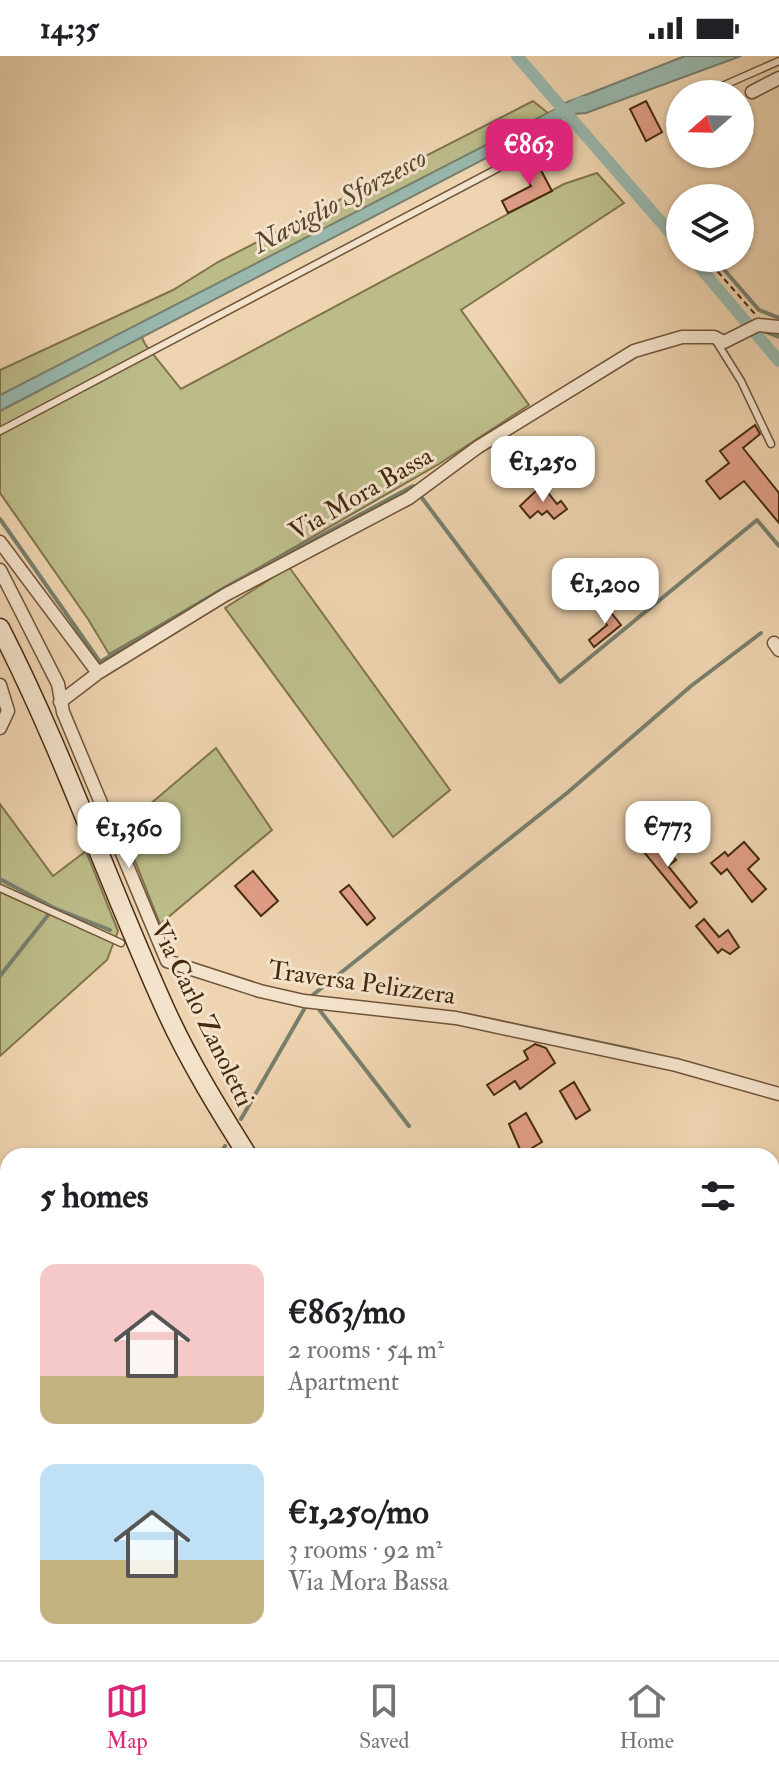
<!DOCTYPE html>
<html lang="en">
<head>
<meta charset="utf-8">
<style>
	:root { --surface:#fff; --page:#f6f6f6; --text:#202124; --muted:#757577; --line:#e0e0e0; --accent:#db2777 }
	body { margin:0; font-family:"IM FELL Double Pica",serif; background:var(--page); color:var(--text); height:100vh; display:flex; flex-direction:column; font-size:30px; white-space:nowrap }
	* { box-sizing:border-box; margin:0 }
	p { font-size:26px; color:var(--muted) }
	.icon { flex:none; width:44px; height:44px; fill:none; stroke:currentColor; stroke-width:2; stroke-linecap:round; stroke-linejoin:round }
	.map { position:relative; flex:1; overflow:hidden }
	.side { position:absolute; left:0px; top:1092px; width:780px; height:512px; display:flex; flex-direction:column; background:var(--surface); border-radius:24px 24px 0 0; box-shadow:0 2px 6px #0004 }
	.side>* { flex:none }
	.needle { width:52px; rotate:250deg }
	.buttons { position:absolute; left:666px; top:24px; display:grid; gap:16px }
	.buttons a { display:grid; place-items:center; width:88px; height:88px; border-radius:50%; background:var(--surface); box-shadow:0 2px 6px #0004; font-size:40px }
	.price { position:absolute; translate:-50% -68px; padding:0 18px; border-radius:16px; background:#fff; color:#222; font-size:26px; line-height:52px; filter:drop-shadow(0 2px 4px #0008) }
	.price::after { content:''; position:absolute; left:50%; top:48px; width:24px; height:18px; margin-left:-12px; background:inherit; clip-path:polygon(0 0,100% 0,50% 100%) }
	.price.current { background:var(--accent); color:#fff }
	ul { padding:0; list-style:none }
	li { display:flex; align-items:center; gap:24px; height:200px; padding:0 40px }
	li span { display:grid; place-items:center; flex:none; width:224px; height:160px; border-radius:16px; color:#555 }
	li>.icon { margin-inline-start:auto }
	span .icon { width:96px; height:96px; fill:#fffc; stroke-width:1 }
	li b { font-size:34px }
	h2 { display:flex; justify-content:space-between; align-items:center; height:96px; padding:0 40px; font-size:34px }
	.status { display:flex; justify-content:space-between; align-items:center; height:56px; padding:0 40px; background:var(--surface); direction:ltr }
	.status svg { height:22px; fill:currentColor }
	.tabs { display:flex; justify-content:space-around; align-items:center; height:112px; border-top:2px solid var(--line); background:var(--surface); font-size:22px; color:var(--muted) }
	.tabs a { display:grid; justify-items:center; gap:4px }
	.tabs .current { color:var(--accent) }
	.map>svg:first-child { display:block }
	.green { fill:#bcbc89; stroke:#81734c; stroke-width:2 }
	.water { fill:#99b8ae; stroke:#787f6e; stroke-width:2 }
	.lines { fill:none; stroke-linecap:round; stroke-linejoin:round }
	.stream { stroke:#787f6e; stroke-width:4 }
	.canal { stroke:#99b8ae; stroke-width:12 }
	.building { fill:#df9d85; stroke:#462a0f; stroke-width:2 }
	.lane-casing { stroke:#705437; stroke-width:9 }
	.street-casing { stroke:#705437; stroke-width:15 }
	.secondary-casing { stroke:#462a0f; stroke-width:21 }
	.path { stroke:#462a0f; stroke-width:2; stroke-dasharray:6 4; stroke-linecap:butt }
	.lane { stroke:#f4e3cc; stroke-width:6 }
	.street { stroke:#f4e3cc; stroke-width:12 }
	.secondary { stroke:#f4e3cc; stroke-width:18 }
	.labels { text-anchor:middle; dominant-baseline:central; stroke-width:6; stroke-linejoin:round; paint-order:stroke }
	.street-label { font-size:26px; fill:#462a0f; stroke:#f4e3cc }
	.water-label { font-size:28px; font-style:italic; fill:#57462f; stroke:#f4e3cc }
</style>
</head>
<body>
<div class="status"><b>14:35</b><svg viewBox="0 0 49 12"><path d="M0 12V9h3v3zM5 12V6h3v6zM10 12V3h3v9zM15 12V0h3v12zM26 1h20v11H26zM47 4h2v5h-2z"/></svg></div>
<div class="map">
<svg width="779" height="1604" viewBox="0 0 779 1604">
	<rect width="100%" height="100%" fill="#eed4b0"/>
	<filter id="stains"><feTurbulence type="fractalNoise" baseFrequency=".0025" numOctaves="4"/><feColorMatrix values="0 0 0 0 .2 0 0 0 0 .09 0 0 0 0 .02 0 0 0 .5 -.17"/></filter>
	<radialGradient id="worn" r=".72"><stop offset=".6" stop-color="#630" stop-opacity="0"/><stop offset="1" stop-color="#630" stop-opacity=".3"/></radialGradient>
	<path class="green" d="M533,45L548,57L137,271L145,288L181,333L564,128L597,117L624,147L461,254L529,349L439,408L109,598L88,563L0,437V314L173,234L218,206Z
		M289,511L450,734L393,781L225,552Z
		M216,692L272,774L160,868L122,772Z
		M0,748L53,820L86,795L118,875L107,904L0,1000Z"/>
	<path class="water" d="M685,0H741L586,57L574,58L565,47Z
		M556,53L563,62L0,355V339Z"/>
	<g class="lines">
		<path class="stream" d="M714,202L759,254L779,262
			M756,278L763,275L779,281
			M0,463L100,606L228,530L413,430L560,626L757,464L779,490
			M0,823L54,852L110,874
			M0,920L52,854
			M309,942L567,737L691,630L761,577
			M318,952L409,1070
			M464,958L639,995
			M241,1063L306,950
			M219,1100L225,1090
			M726,1100L735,1095
			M772,1430L779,1425
			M0,1531L8,1525
			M772,1546L779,1542
			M580,1596L584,1604
			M652,1604L671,1596"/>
		<path class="canal" d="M517,0L680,188
			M545,66L582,46
			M692,202L779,305"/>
	</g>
	<path class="building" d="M646,45L662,76L646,85L630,53Z
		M534,101L552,135L508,157L502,145L531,130L520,109Z
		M755,369L760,378L743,392L779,437V467L744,425L720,443L706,425L729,407L720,395Z
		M542,429L557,448L561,445L567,453L554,463L547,455L542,459L538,455L530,462L520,450Z
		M605,549L621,569L594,591L589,584L607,569L597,555Z
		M659,782L676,804L668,810L697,846L690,852L643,795Z
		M744,786L759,803L748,813L766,833L752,846L727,813L721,818L711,807L725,796L728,800Z
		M253,815L278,845L261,860L235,830Z
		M349,829L375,862L367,869L340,836Z
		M704,863L719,881L728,874L739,891L730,898L722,893L718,897L696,870Z
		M535,988L546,992L555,1007L520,1033L515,1025L494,1039L487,1029L528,1003L524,995Z
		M574,1026L590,1054L576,1063L560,1035Z
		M526,1057L542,1086L522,1098L509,1068Z"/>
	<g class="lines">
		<g class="lane-casing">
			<path id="lane" d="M704,38L779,5
				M716,285L741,325L771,388
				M0,375L557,81
				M0,832L121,887"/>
		</g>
		<g class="street-casing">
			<path id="street" d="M752,36L779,22
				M0,486L98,617
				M0,514L58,628L63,656L167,905L260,935L304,945L456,962L676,1009L779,1038
				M774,587L779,594
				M0,629L8,655L0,672
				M60,646L98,617L225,539L409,442L478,391L634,295L682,281H714L724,286L758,269L779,271
				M772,1371L779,1367
				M0,1396L8,1398
				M0,1522L8,1516
				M512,1604L516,1596"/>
		</g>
		<g class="secondary-casing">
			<path id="secondary" d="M0,572C64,697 109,830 167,957C190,1007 219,1054 248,1100
				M772,1594L779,1598"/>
		</g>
		<path class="path" d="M711,208L755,258"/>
		<use href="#lane" class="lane"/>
		<use href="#street" class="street"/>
		<use href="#secondary" class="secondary"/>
	</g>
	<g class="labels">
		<g class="street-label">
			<text transform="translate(361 438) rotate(-30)">Via Mora Bassa</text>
			<text transform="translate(362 927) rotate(8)">Traversa Pelizzera</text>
			<text transform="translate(202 958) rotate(64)">Via Carlo Zanoletti</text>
		</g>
		<g class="water-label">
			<text transform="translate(340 145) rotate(-28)">Naviglio Sforzesco</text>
		</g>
	</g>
	<rect width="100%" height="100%" filter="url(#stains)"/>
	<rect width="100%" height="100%" fill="url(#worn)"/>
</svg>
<div class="buttons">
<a><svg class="needle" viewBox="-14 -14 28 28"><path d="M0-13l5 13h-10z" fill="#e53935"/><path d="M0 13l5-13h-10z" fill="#757577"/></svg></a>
<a><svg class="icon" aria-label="layers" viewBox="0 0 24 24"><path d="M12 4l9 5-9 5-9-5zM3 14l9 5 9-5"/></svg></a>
</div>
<b class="price current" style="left:529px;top:131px">€863</b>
<b class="price" style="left:543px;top:448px">€1,250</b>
<b class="price" style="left:605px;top:570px">€1,200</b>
<b class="price" style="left:668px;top:813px">€773</b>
<b class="price" style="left:129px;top:814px">€1,360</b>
<section class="side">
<h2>5 homes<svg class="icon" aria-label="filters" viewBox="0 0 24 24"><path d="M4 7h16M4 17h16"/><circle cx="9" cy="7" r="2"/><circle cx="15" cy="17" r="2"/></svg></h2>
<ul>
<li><span style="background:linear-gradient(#f6c9c9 70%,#c2b280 0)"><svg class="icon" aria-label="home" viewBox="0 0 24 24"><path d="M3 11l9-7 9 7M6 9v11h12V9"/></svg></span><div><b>€863/mo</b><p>2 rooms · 54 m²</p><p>Apartment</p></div></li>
<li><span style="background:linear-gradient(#bfe0f5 60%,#c2b280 0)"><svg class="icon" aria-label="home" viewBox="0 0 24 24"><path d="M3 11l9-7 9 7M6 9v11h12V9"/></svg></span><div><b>€1,250/mo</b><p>3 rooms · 92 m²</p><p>Via Mora Bassa</p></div></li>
</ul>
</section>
</div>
<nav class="tabs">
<a class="current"><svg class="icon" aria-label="map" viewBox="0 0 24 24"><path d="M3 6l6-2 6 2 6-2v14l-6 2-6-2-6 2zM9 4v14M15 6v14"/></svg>Map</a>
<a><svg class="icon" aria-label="saved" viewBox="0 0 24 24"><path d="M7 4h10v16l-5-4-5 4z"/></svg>Saved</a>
<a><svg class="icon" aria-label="home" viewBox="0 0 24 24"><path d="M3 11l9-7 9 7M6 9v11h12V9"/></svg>Home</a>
</nav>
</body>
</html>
